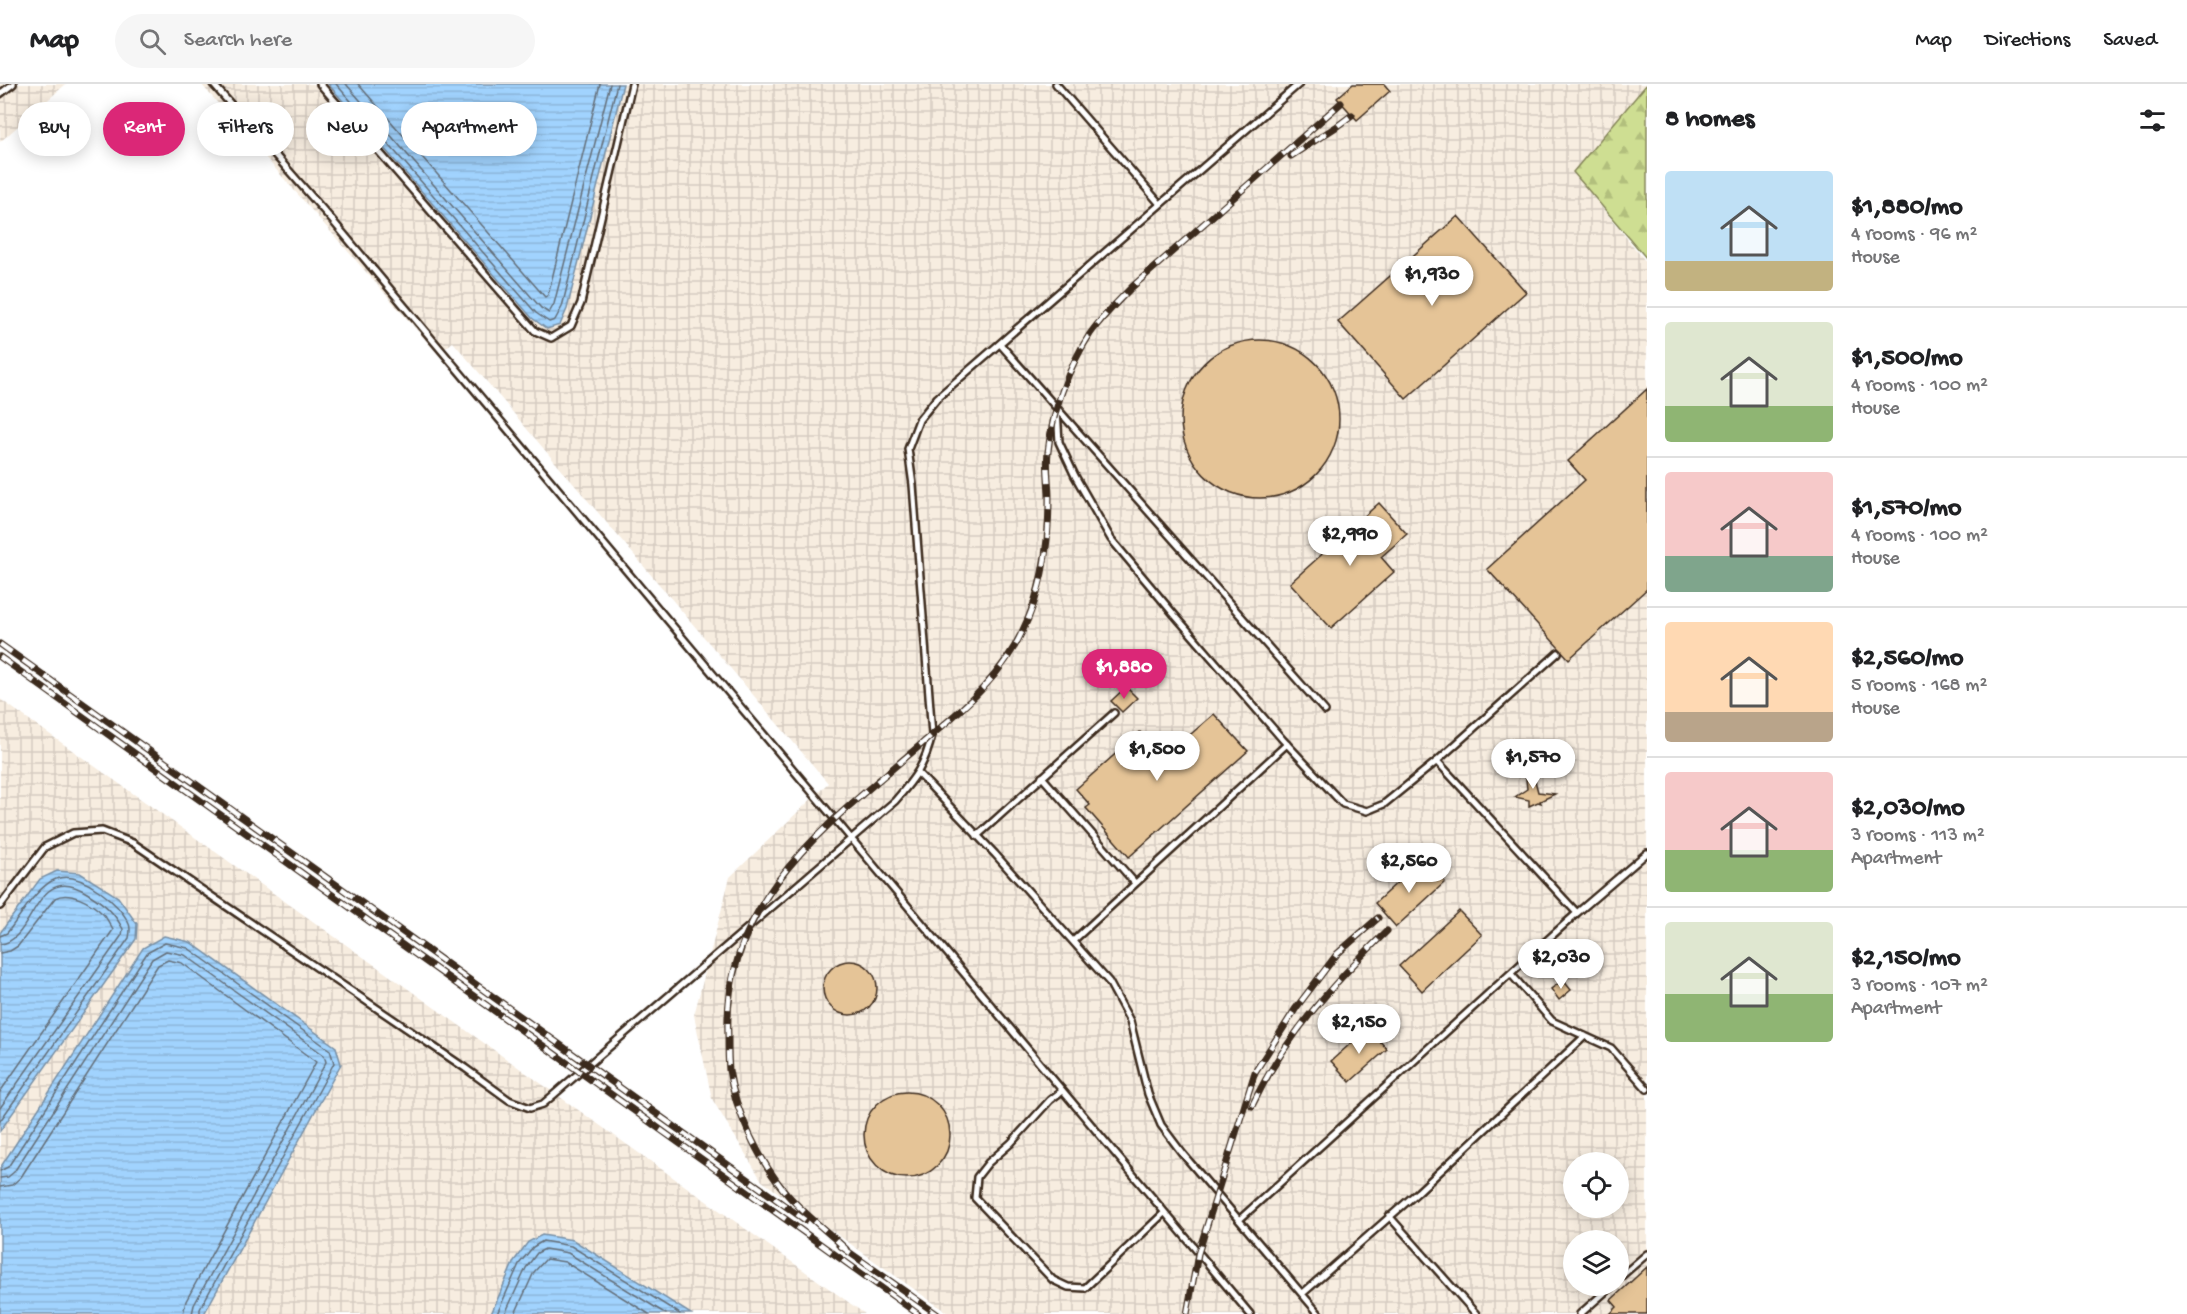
<!DOCTYPE html>
<html lang="en">
<head>
<meta charset="utf-8">
<style>
	:root { --surface:#fff; --page:#f6f6f6; --text:#202124; --muted:#757577; --line:#e0e0e0; --accent:#db2777 }
	body { margin:0; font-family:"Gochi Hand",sans-serif; background:var(--page); color:var(--text); height:100vh; display:flex; flex-direction:column; font-size:22px; white-space:nowrap }
	* { box-sizing:border-box; margin:0 }
	p { font-size:20px; color:var(--muted) }
	.icon { flex:none; width:33px; height:33px; fill:none; stroke:currentColor; stroke-width:2; stroke-linecap:round; stroke-linejoin:round }
	.map { position:relative; flex:1; overflow:hidden }
	.panel { display:flex; flex-direction:column; background:var(--surface); width:540px }
	.panel>* { flex:none }
	.banner { position:absolute; left:18px; top:18px; width:570px; height:54px; display:flex; gap:12px }
	.buttons { position:absolute; left:1563px; top:1068px; display:grid; gap:12px }
	.buttons a { display:grid; place-items:center; width:66px; height:66px; border-radius:50%; background:var(--surface); box-shadow:0 3px 15px #0003; font-size:30px }
	.price { position:absolute; translate:-50% -51px; padding:0 14px; border-radius:21px; background:#fff; color:#222; font-size:20px; line-height:39px; filter:drop-shadow(0 2px 3px #0008) }
	.price::after { content:''; position:absolute; left:50%; top:36px; width:18px; height:14px; margin-left:-9px; background:inherit; clip-path:polygon(0 0,100% 0,50% 100%) }
	.price.active { background:var(--accent); color:#fff }
	ul { padding:0; list-style:none }
	li { display:flex; align-items:center; gap:18px; height:150px; padding:0 18px }
	li+li { border-top:2px solid var(--line) }
	li span { display:grid; place-items:center; flex:none; width:168px; height:120px; border-radius:6px; color:#555 }
	li>.icon { margin-inline-start:auto }
	span .icon { width:72px; height:72px; fill:#fffc; stroke-width:1 }
	li b { font-size:26px }
	h2 { display:flex; justify-content:space-between; align-items:center; height:72px; padding:0 18px; font-size:26px }
	.tag { padding:0 21px; border-radius:27px; background:var(--surface); box-shadow:0 3px 15px #0003; font-size:21px; line-height:54px }
	.tag.active { background:var(--accent); color:#fff }
	header { display:flex; align-items:center; gap:36px; box-sizing:border-box; height:84px; padding:0 30px; background:var(--surface); border-bottom:2px solid var(--line) }
	header strong { font-size:28px }
	nav { display:flex; gap:33px; margin-inline-start:auto; font-size:21px }
	.search { width:420px; height:54px; background:var(--page); display:flex; align-items:center; gap:15px; box-sizing:border-box; padding:0 21px; border-radius:33px; color:var(--muted); font-size:22px }
	main { display:flex; flex:1; min-height:0 }
	.map>svg:first-child { display:block }
	.industrial { fill:url(#industrial-grid); fill-rule:evenodd }
	.forest { fill:url(#forest-firs); stroke:#848458; stroke-width:1.5 }
	.water { fill:url(#water-rules); stroke:#788fa4; stroke-width:1.5 }
	.lines { fill:none; stroke-linecap:round; stroke-linejoin:round }
	.shore { stroke:#646e78; stroke-width:1.5 }
	.building { fill:#e5c497; stroke:#3b2a1e; stroke-width:1.5 }
	.service-casing { stroke:#3b2a1e; stroke-width:10 }
	.service { stroke:#fff; stroke-width:5 }
	.rail-casing { stroke:#3b2a1e; stroke-width:7 }
	.rail { stroke:#fff; stroke-width:4.5; stroke-dasharray:14; stroke-linecap:butt }
</style>
</head>
<body>
<header>
<strong>Map</strong>
<div class="search"><svg class="icon" aria-label="search" viewBox="0 0 24 24"><circle cx="10" cy="10" r="6"/><path d="M15 15l6 6"/></svg>Search here</div>
<nav><a>Map</a><a>Directions</a><a>Saved</a></nav>
</header>
<main>
<div class="map">
<svg width="1647" height="1230" viewBox="0 0 1647 1230">
	<defs>
		<pattern id="industrial-grid" width="8" height="8" patternUnits="userSpaceOnUse" patternTransform="scale(1.5)"><rect width="8" height="8" fill="#f7ede0"/><path d="M0 4h8M4 0v8" fill="none" stroke="#d5cbc0"/></pattern>
		<pattern id="forest-firs" width="22" height="20" patternUnits="userSpaceOnUse" patternTransform="scale(1.5)"><rect width="22" height="20" fill="#cede92"/><path d="M5 1l3.5 6h-7zM16 11l3.5 6h-7z" fill="#b2bf7d"/></pattern>
		<pattern id="water-rules" width="6" height="5" patternUnits="userSpaceOnUse" patternTransform="scale(1.5)"><rect width="6" height="5" fill="#a1d3fe"/><path d="M0 2.5h6" fill="none" stroke="#8cb5d9"/></pattern>
	</defs>
	<rect width="100%" height="100%" fill="#fff"/>
	<filter id="ink" filterUnits="userSpaceOnUse"><feTurbulence type="fractalNoise" baseFrequency=".0167" numOctaves="2"/><feDisplacementMap in="SourceGraphic" scale="12" xChannelSelector="R" yChannelSelector="G"/><feConvolveMatrix kernelMatrix="1 2 1 2 8 2 1 2 1" color-interpolation-filters="sRGB"/></filter>
	<g filter="url(#ink)">
		<path class="industrial" d="M0,0H66L0,58Z
			M201,0H1647L1573,88L1647,179V1230H949L762,1097L712,1015L694,931L730,793L828,699L453,258L438,270ZM1574,1078H1618V1124H1574ZM1574,1156H1618V1202H1574Z
			M0,615L397,897L865,1230H0Z"/>
		<path class="forest" d="M1647,0V175L1573,88Z"/>
		<path class="water" d="M328,0H623L567,225L560,241L547,245L532,234Z
			M57,787L80,789L118,813L137,840L136,855L0,1047V849L40,795Z
			M164,852L190,858L336,963L341,980L204,1230H0V1084L143,864Z
			M542,1151L573,1156L691,1230H491L514,1177L528,1158Z"/>
		<g class="lines">
			<path class="shore" d="M336,0L536,229L549,238L555,236L562,223L617,0
				M346,0L541,224L549,229L554,220L610,0
				M358,0L545,213L548,211L600,0
				M0,852L7,849C20,833 37,802 56,795C80,786 120,819 129,840C131,844 130,849 129,854L0,1037
				M0,860C35,858 34,776 87,809C105,820 113,827 123,845L122,851L0,1024
				M0,869L10,867L18,862L55,814C69,806 92,819 103,830C107,834 110,841 113,846L0,1008
				M0,1087L8,1083L147,869L165,859L188,864L330,966L334,979L200,1225V1230
				M0,1094L8,1093L14,1088L152,875L166,867L185,871L324,971L326,978L194,1221L192,1230
				M0,1103L12,1101L21,1093L158,881L168,876L182,879L316,978L186,1217L183,1230
				M497,1230L519,1180L533,1163L543,1157L571,1162L680,1230
				M505,1230L526,1184L537,1169L545,1165L568,1169L666,1230
				M515,1230L534,1188L546,1175L565,1178L649,1230"/>
		</g>
		<path class="building" d="M1353,0H1384L1390,7L1357,36L1337,14Z
			M1458,132L1526,208L1406,315L1338,238Z
			M1181 335a79 79 0 1 1 158 0a79 79 0 1 1-158 0Z
			M1647,305V505L1569,575L1487,485L1585,396L1568,377Z
			M1379,419L1407,450L1381,473L1394,488L1331,544L1290,499Z
			M1126,603L1137,614L1122,628L1111,617Z
			M1214,630L1248,667L1129,773L1086,724L1090,721L1076,705L1140,648L1154,664L1160,659L1169,669Z
			M1532,685L1538,708L1555,710L1540,717L1541,719L1538,718L1529,722V716L1515,713L1527,705L1525,686Z
			M1427,779L1445,798L1396,843L1375,819L1414,783L1418,787Z
			M1459,827L1482,851L1422,907L1399,882Z
			M823 904a27 27 0 1 1 54 0a27 27 0 1 1-54 0Z
			M1563,896L1571,906L1559,916L1551,905Z
			M1368,944L1387,965L1350,998L1331,977Z
			M864 1051a43 43 0 1 1 86 0a43 43 0 1 1-86 0Z
			M1647,1183V1230H1610L1617,1223L1611,1216Z"/>
		<g class="lines">
			<g class="service-casing">
				<path id="service" d="M213,0L332,136L1250,1230
					M320,0L535,247L551,254L571,242L581,219L632,0
					M1056,0L1160,120
					M0,10L13,0
					M1000,260L1325,627
					M1057,326L1059,358L1075,392L1111,455L1172,528L1283,656L1343,720L1367,727L1384,720L1437,677L1558,569
					M1437,677L1577,829
					M919,690L995,770L1109,898L1130,937L1148,1010L1161,1041L1182,1069L1319,1230
					M1042,693L1135,799
					M977,752L1114,629
					M0,822L45,763L73,749L102,747L133,759L465,984L509,1016L530,1024L543,1020L895,717C915,694 925,681 932,651L913,401L908,365L919,336L937,314L1299,0
					M1073,857L1287,660
					M1511,890L1552,937L1611,964L1647,1005
					M1062,1007L1050,1016L1011,1059L988,1079L977,1093L975,1114L1053,1196L1068,1203L1085,1204L1164,1129
					M1389,1132L1476,1230
					M1239,1136L1577,829L1647,769
					M1618,1195L1647,1170
					M1302,1210L1418,1108L1585,952
					M1580,1230L1612,1202"/>
			</g>
			<use href="#service" class="service"/>
			<g class="rail-casing">
				<path id="rail" d="M1291,72L1336,43L1352,31
					M0,560L805,1136
					M0,573L918,1230
					M1252,1022C1284,954 1334,898 1387,847
					M839,1161L937,1230
					M846,1165C827,1147 804,1130 787,1110C760,1079 735,1027 729,986C728,975 728,963 728,952C722,809 836,735 932,651C967,621 1002,591 1022,548C1043,506 1049,461 1049,414C1049,399 1046,383 1048,368C1052,328 1068,284 1090,250C1102,233 1117,218 1132,203L1341,19
					M1187,1230L1198,1170L1255,988L1296,924L1337,870L1378,834"/>
			</g>
			<use href="#rail" class="rail"/>
		</g>
	</g>
</svg>
<div class="buttons">
<a><svg class="icon" aria-label="locate" viewBox="0 0 24 24"><circle cx="12" cy="12" r="6"/><path d="M12 2v4M12 18v4M2 12h4M18 12h4"/></svg></a>
<a><svg class="icon" aria-label="layers" viewBox="0 0 24 24"><path d="M12 4l9 5-9 5-9-5zM3 14l9 5 9-5"/></svg></a>
</div>
<b class="price" style="left:1432px;top:223px">$1,930</b>
<b class="price" style="left:1350px;top:483px">$2,990</b>
<b class="price active" style="left:1124px;top:616px">$1,880</b>
<b class="price" style="left:1157px;top:698px">$1,500</b>
<b class="price" style="left:1533px;top:706px">$1,570</b>
<b class="price" style="left:1409px;top:810px">$2,560</b>
<b class="price" style="left:1561px;top:906px">$2,030</b>
<b class="price" style="left:1359px;top:971px">$2,150</b>
<div class="banner">
<a class="tag">Buy</a>
<a class="tag active">Rent</a>
<a class="tag">Filters</a>
<a class="tag">New</a>
<a class="tag">Apartment</a>
</div>
</div>
<section class="panel">
<h2>8 homes<svg class="icon" aria-label="filters" viewBox="0 0 24 24"><path d="M4 7h16M4 17h16"/><circle cx="9" cy="7" r="2"/><circle cx="15" cy="17" r="2"/></svg></h2>
<ul>
<li><span style="background:linear-gradient(#bfe0f5 75%,#c2b280 0)"><svg class="icon" aria-label="home" viewBox="0 0 24 24"><path d="M3 11l9-7 9 7M6 9v11h12V9"/></svg></span><div><b>$1,880/mo</b><p>4 rooms · 96 m²</p><p>House</p></div></li>
<li><span style="background:linear-gradient(#dfe7d0 70%,#8fb573 0)"><svg class="icon" aria-label="home" viewBox="0 0 24 24"><path d="M3 11l9-7 9 7M6 9v11h12V9"/></svg></span><div><b>$1,500/mo</b><p>4 rooms · 100 m²</p><p>House</p></div></li>
<li><span style="background:linear-gradient(#f6c9c9 70%,#7fa58c 0)"><svg class="icon" aria-label="home" viewBox="0 0 24 24"><path d="M3 11l9-7 9 7M6 9v11h12V9"/></svg></span><div><b>$1,570/mo</b><p>4 rooms · 100 m²</p><p>House</p></div></li>
<li><span style="background:linear-gradient(#ffd9b3 75%,#b9a48a 0)"><svg class="icon" aria-label="home" viewBox="0 0 24 24"><path d="M3 11l9-7 9 7M6 9v11h12V9"/></svg></span><div><b>$2,560/mo</b><p>5 rooms · 168 m²</p><p>House</p></div></li>
<li><span style="background:linear-gradient(#f6c9c9 65%,#8fb573 0)"><svg class="icon" aria-label="home" viewBox="0 0 24 24"><path d="M3 11l9-7 9 7M6 9v11h12V9"/></svg></span><div><b>$2,030/mo</b><p>3 rooms · 113 m²</p><p>Apartment</p></div></li>
<li><span style="background:linear-gradient(#dfe7d0 60%,#8fb573 0)"><svg class="icon" aria-label="home" viewBox="0 0 24 24"><path d="M3 11l9-7 9 7M6 9v11h12V9"/></svg></span><div><b>$2,150/mo</b><p>3 rooms · 107 m²</p><p>Apartment</p></div></li>
</ul>
</section>
</main>
</body>
</html>
